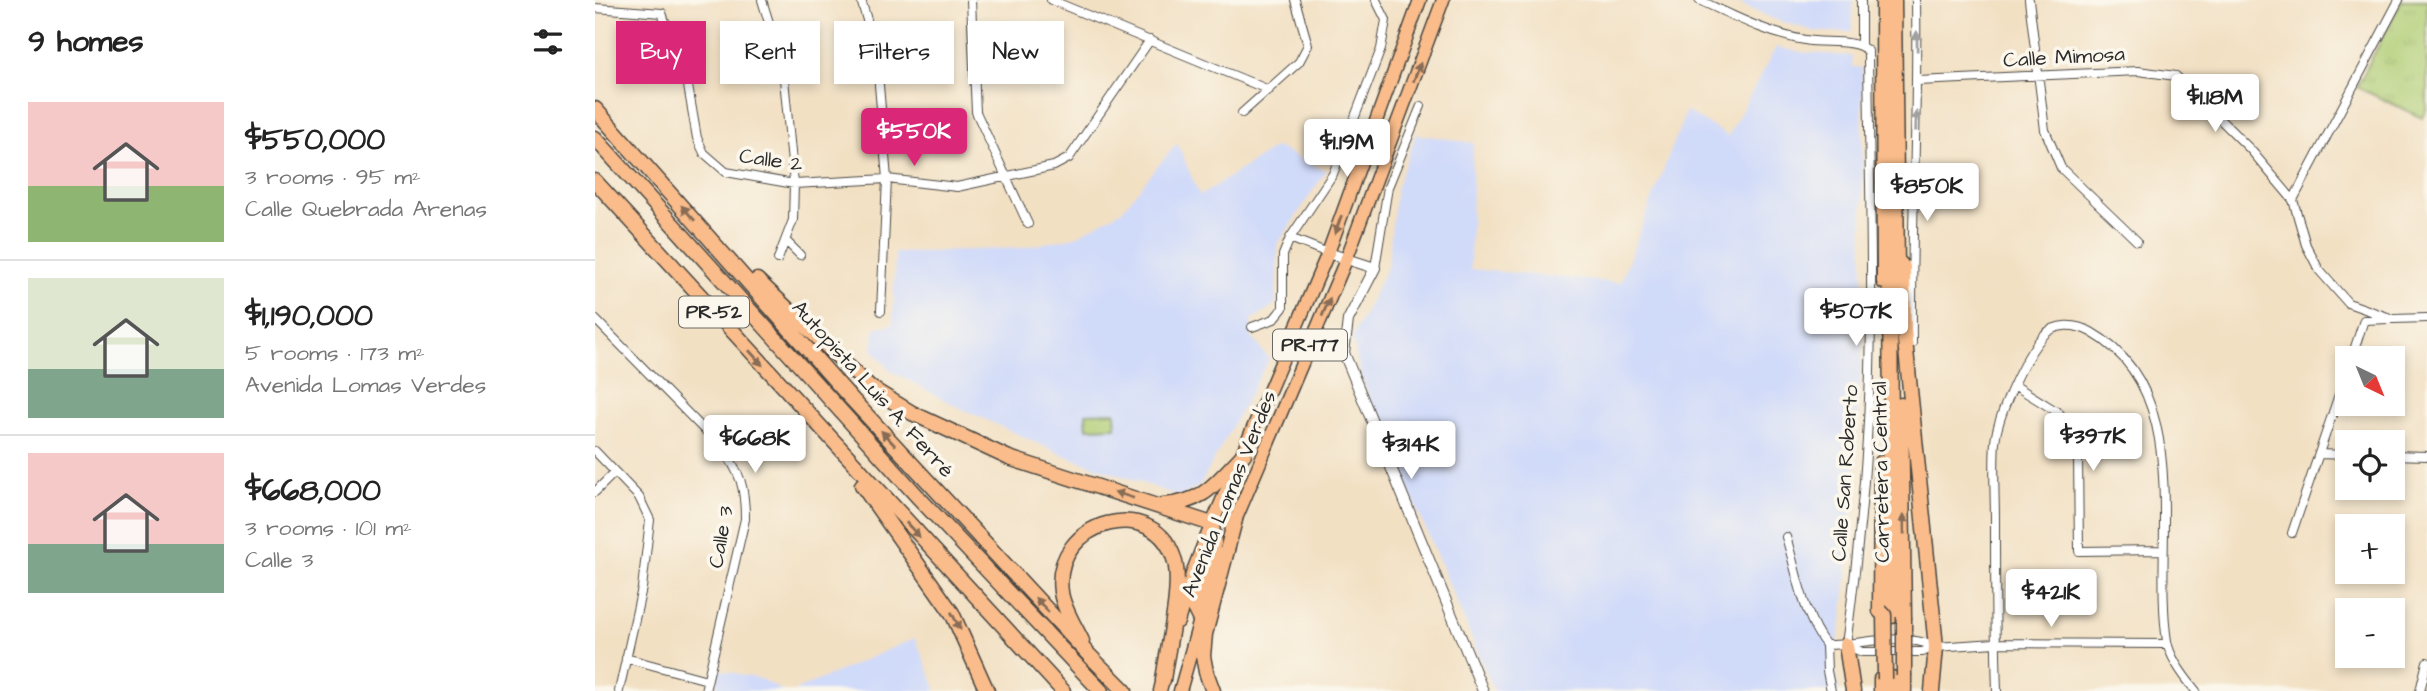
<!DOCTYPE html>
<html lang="en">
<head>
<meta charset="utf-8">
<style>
	:root { --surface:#fff; --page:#f2f2f2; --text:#222; --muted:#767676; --line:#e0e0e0; --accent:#db2777 }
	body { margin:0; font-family:"Architects Daughter",sans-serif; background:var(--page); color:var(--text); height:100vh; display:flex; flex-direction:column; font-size:26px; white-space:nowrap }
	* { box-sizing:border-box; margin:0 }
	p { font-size:23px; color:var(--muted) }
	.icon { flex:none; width:38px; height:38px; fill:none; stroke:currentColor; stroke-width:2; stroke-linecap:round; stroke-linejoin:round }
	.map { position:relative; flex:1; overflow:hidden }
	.drawer { display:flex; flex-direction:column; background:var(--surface); width:595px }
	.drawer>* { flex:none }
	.banner { position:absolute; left:21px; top:21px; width:665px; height:63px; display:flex; gap:14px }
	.needle { width:46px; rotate:137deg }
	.controls { position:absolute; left:1740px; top:346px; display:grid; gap:14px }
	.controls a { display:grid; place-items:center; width:70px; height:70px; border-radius:0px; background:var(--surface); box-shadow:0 4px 10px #0003; font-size:35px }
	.price { position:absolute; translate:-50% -60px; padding:0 16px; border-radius:7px; background:#fff; color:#222; font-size:23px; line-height:46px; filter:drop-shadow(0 2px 4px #0008) }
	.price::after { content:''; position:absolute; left:50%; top:42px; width:21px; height:16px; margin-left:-10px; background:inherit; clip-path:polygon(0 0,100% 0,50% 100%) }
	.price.active { background:var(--accent); color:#fff }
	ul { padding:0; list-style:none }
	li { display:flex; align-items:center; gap:21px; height:175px; padding:0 28px }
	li+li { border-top:2px solid var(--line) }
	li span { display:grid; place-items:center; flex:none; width:196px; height:140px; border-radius:0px; color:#555 }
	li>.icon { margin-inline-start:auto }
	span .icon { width:84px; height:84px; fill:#fffc; stroke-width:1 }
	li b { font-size:30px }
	h2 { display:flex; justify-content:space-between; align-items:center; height:84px; padding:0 28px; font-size:30px }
	.pill { padding:0 24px; border-radius:0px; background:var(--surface); box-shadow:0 4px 10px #0003; font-size:24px; line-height:63px }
	.pill.active { background:var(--accent); color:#fff }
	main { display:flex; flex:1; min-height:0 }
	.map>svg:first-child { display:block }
	.built { fill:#d0daf9 }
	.park { fill:url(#park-tufts); stroke:#6e7c50; stroke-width:2 }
	.garden { fill:#b0cd74; stroke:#6e7c50; stroke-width:2 }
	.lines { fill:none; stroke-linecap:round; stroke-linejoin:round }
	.minor-casing { stroke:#494642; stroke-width:10 }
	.tertiary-casing { stroke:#494642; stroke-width:12 }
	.primary-casing { stroke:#494642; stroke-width:15 }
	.motorway-casing { stroke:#494642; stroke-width:17 }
	.minor { stroke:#fff; stroke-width:8 }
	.tertiary { stroke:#fff; stroke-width:10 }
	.primary { stroke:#f9bc8a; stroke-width:12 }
	.motorway { stroke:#f9bc8a; stroke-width:14 }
	.motorway-bridge-casing { stroke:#494642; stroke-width:17; stroke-linecap:butt }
	.motorway-bridge { stroke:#f9bc8a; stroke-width:14 }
	.oneway { fill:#a0a0a0 }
	.oneway2 { fill:#886c56 }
	.labels { text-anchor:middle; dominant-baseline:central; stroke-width:7; stroke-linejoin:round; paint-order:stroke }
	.shield { fill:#fbf7ec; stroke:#696865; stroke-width:2 }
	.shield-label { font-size:19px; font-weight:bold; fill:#2b2b2b }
	.street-label { font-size:21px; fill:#2b2b2b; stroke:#fbf7ec }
</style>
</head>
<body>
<main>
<section class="drawer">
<h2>9 homes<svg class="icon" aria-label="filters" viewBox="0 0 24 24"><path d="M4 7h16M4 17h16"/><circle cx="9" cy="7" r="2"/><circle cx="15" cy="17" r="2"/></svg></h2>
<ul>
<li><span style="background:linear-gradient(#f6c9c9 60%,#8fb573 0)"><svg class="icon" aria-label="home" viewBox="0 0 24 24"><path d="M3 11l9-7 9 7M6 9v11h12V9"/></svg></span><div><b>$550,000</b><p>3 rooms · 95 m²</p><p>Calle Quebrada Arenas</p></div></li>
<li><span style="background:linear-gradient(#dfe7d0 65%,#7fa58c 0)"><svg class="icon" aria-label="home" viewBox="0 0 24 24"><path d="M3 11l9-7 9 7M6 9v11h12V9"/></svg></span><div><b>$1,190,000</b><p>5 rooms · 173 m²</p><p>Avenida Lomas Verdes</p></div></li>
<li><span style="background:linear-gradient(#f6c9c9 65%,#7fa58c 0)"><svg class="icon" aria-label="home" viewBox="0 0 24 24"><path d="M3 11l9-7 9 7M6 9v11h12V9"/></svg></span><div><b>$668,000</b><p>3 rooms · 101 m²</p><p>Calle 3</p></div></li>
</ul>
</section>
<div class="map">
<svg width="1832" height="691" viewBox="0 0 1832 691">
	<defs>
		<pattern id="park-tufts" width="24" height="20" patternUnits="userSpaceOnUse" patternTransform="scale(1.75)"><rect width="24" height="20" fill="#b0cd74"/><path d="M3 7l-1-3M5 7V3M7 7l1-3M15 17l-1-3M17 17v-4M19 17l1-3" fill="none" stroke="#98b065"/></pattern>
	</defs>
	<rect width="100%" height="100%" fill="#fbf7ec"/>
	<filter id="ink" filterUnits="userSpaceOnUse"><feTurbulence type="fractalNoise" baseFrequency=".0143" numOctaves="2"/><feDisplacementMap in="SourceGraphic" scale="14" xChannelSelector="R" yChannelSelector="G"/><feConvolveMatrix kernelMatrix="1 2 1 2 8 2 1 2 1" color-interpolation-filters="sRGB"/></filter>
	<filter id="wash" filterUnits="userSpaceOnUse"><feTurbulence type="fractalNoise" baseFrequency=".00686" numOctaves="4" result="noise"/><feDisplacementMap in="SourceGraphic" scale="28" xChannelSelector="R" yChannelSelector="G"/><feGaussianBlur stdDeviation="1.57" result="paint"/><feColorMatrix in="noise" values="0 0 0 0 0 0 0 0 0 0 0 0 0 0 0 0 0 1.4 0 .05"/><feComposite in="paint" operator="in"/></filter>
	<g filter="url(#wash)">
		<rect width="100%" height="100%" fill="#f2e0c3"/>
		<path class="built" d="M1137,0H1258L1257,32H1222L1181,20Z
			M1181,47L1204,52L1257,56V67L1267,68L1268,338L1255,546L1247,621L1238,663L1244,691H899L766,376L757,338L793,265L801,189L821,134L878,143L875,269L1025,283L1091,111L1133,136Z
			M582,143L605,196L681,147L731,171L683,244L681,304L657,320L656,336L674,359L605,485L586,497L466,454L367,409L297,372L277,349L280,328L298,324L300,253L426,248L480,237L526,211Z
			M320,638L342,691H199Z
			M125,670L166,679L188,691H120Z"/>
		<path class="park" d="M1807,0H1832V108L1827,118L1762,87Z"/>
		<path class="garden" d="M520,412L521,427L492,428L491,413Z"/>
	</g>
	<g filter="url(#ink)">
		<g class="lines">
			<g class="minor-casing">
				<path id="minor" d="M167,0L188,68L199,184L198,220L183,259
					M266,0L281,50L292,179L286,311
					M376,0L381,112L433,224
					M456,0L674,90
					M1104,0C1139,16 1173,34 1210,40C1229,44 1259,38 1273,51C1274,180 1280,310 1272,439C1268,508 1260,576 1251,645
					M1266,0V46
					M1434,0L1450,130L1466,168L1542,241
					M0,8L67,13L93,86L102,138L109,153L131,172L199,184L292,179L362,187L459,166L474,158L555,40
					M1323,81L1543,71L1581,76L1655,149L1698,200L1711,245L1724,270L1753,303L1798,319L1832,318
					M647,113L704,62L713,45L700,0
					M1698,200L1804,0
					M695,238L733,253
					M191,241L205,255
					M780,268L793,187L826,106
					M0,319L126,447C146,473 150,487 150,519L110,691
					M1769,320L1794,319
					M657,327L679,319L688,308V255L695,238L738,174L786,49L791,20L781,0
					M1317,343C1316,229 1323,115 1321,0
					M1756,359L1769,320
					M1419,385L1464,413L1478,431L1483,455L1484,551L1568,550
					M0,451L44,497L55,520L47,588L24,691
					M1724,454L1752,455
					M1797,455L1832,456
					M0,492L20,472
					M1697,533L1752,371
					M1191,537C1202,572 1208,616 1231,645
					M1231,645C1269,645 1304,631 1341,647
					M1231,645L1232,671L1236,691
					M1251,645L1267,652H1327L1341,647L1400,643L1572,644
					M31,658L112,680
					M1402,691C1400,634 1400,578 1400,521C1400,495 1398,468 1400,442C1403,415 1429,357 1448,336C1461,322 1481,324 1496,332C1601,391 1557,543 1572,641C1575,659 1590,678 1601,691
					M1825,691L1832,662"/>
			</g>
			<g class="tertiary-casing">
				<path id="tertiary" d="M733,253L780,268L753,320L749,353L888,691"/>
			</g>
			<g class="primary-casing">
				<path id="primary" d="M637,528L751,260L848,0
					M583,622L598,571L611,538L733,253L825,0
					M565,691L570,670
					M585,691L617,577L626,554"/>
			</g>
			<g class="motorway-casing">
				<path id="motorway" d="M1288,0L1289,282
					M1299,0L1302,269
					M0,109L253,395L494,655L530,691
					M0,138L324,498L506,691
					M0,181L468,691
					M162,280L276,388L317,413L414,458L617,524L619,543L598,606L605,620
					M1306,405L1309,617
					M267,485L357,613L392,691
					M568,505C610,503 621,482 649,454
					M1285,611L1286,463
					M1297,616L1295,276L1302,260L1308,267L1309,330L1341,647L1337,691
					M487,641C480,626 468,608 466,592C456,520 562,492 580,562C587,590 572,649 568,680
					M1251,645L1258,691
					M1309,676V691
					M1297,678L1298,691
					M1286,679V691
					M618,691L611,672L608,656L610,634L640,520"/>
			</g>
			<use href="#minor" class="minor"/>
			<use href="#tertiary" class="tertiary"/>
			<use href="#primary" class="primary"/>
			<use href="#motorway" class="motorway"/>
			<g class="motorway-bridge-casing">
				<path id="motorway-bridge" d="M1285,611L1289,615L1290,679
					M1309,617V676"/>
			</g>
			<use href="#motorway-bridge" class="motorway-bridge"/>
		</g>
		<defs><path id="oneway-solid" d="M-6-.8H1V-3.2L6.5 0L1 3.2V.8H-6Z" transform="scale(1.75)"/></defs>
		<g class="oneway">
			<use href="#oneway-solid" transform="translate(1322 41) rotate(-91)"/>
			<use href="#oneway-solid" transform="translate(1321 121) rotate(-88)"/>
		</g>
		<g class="oneway2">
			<use href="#oneway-solid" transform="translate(822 72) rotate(-69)"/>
			<use href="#oneway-solid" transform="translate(93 213) rotate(-132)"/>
			<use href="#oneway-solid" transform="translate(743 225) rotate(110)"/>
			<use href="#oneway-solid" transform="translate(731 307) rotate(-67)"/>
			<use href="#oneway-solid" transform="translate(161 358) rotate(48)"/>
			<use href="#oneway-solid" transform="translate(293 438) rotate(-133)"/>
			<use href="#oneway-solid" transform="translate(529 495) rotate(-162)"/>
			<use href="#oneway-solid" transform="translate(1309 524) rotate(-91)"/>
			<use href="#oneway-solid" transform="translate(318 530) rotate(47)"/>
			<use href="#oneway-solid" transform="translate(447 605) rotate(-133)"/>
			<use href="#oneway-solid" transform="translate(361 621) rotate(62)"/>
		</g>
	</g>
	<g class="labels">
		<g class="shield">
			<rect x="84" y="296.5" width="70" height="31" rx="5"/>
			<rect x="678" y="329.5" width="74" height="31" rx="5"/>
		</g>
		<g class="shield-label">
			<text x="119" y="312">PR-52</text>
			<text x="715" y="345">PR-177</text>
		</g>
		<g class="street-label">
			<text transform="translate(1469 57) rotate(-3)">Calle Mimosa</text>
			<text transform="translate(176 160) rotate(8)">Calle 2</text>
			<text transform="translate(278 389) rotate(48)">Autopista Luis A. Ferré</text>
			<text transform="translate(1286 472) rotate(-91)">Carretera Central</text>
			<text transform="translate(1250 473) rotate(-86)">Calle San Roberto</text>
			<text transform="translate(634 494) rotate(-68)">Avenida Lomas Verdes</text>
			<text transform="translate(126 537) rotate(-80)">Calle 3</text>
		</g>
	</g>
</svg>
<div class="controls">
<a><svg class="needle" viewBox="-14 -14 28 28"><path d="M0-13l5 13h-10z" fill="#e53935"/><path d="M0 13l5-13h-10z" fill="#767676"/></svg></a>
<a><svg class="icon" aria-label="locate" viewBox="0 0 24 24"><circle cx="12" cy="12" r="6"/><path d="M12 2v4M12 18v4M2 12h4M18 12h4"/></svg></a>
<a>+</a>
<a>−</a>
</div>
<b class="price" style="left:1620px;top:134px">$1.18M</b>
<b class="price active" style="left:319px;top:168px">$550K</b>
<b class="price" style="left:752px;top:179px">$1.19M</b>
<b class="price" style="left:1332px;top:223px">$850K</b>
<b class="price" style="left:1261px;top:348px">$507K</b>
<b class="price" style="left:1498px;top:473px">$397K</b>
<b class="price" style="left:160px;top:475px">$668K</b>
<b class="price" style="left:816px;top:481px">$314K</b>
<b class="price" style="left:1456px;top:629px">$421K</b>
<div class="banner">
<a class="pill active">Buy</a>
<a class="pill">Rent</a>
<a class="pill">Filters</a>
<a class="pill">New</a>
</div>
</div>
</main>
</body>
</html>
